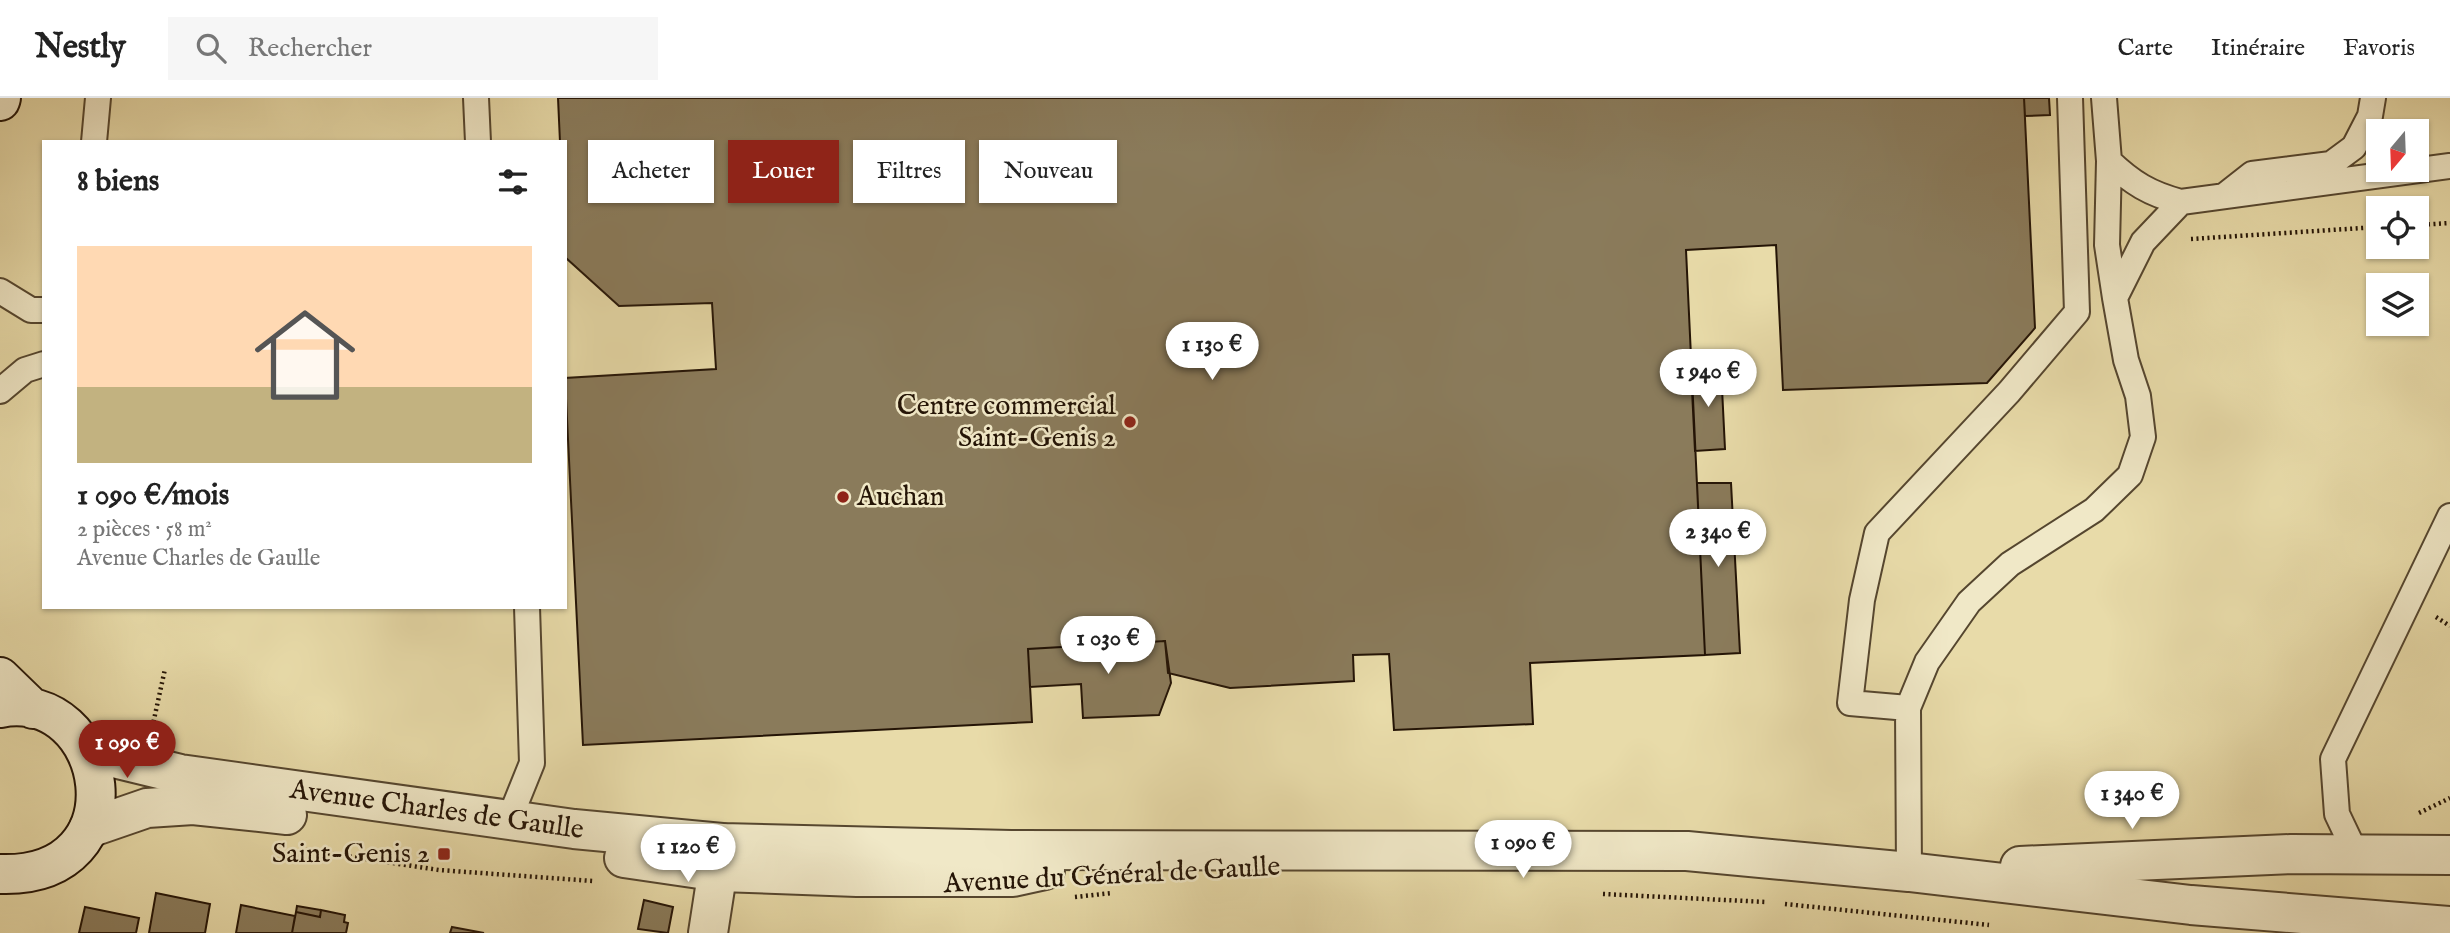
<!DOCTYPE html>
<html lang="fr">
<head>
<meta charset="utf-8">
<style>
	:root { --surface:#fff; --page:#f6f6f6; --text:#222; --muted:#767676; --line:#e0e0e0; --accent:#8f2418 }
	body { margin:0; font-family:"IM FELL English",serif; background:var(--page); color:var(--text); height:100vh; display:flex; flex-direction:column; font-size:26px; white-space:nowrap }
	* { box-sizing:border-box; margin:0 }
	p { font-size:23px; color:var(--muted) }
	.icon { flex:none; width:38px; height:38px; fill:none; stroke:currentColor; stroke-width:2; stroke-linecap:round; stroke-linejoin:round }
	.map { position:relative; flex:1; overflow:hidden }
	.panel { position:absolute; left:42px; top:42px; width:525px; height:469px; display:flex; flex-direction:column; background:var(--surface); border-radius:0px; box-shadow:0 2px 5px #0004 }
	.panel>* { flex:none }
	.hud { position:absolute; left:588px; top:42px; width:665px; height:63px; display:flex; gap:14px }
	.needle { width:46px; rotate:199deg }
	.buttons { position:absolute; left:2366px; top:21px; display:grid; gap:14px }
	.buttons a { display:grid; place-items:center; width:63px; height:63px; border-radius:0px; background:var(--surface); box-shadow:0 2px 5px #0004; font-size:35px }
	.price { position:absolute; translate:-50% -60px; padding:0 16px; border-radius:24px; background:#fff; color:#222; font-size:23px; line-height:46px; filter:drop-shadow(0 2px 4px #0008) }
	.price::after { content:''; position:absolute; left:50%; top:42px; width:21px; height:16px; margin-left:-10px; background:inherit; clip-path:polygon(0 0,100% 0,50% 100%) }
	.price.current { background:var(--accent); color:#fff }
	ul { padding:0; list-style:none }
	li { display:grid; align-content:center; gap:14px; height:371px; padding:0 35px }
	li+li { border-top:2px solid var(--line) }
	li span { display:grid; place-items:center; height:217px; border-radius:0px; color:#555 }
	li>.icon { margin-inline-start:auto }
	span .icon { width:126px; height:126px; fill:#fffc; stroke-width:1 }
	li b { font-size:30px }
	h2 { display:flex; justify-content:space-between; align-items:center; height:84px; padding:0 35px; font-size:30px }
	.tag { padding:0 24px; border-radius:0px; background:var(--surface); box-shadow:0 2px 5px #0004; font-size:24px; line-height:63px }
	.tag.current { background:var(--accent); color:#fff }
	header { display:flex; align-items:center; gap:42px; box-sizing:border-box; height:98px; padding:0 35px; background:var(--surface); border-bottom:2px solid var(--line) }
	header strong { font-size:33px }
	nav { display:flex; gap:38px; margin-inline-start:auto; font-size:24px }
	.search { width:490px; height:63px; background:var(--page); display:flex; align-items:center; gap:18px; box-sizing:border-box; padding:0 24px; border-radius:0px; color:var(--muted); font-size:26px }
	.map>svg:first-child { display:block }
	.building { fill:#8a7b5b; stroke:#241406; stroke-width:2 }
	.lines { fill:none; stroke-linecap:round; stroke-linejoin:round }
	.service-casing { stroke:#55462f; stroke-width:28 }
	.minor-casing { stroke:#55462f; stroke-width:42 }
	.tertiary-casing { stroke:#55462f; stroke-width:42 }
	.secondary-casing { stroke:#241406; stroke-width:42 }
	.path { stroke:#241406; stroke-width:4.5; stroke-dasharray:2 3.5; stroke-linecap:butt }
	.service { stroke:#f0e8c7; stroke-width:24 }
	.minor { stroke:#f0e8c7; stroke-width:38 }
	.tertiary { stroke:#f0e8c7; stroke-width:38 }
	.secondary { stroke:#f0e8c7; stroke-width:38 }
	.poi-dot { fill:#8f2418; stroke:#f0e8c7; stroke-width:2.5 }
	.labels { text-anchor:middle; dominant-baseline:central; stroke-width:5; stroke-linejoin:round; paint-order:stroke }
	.poi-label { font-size:28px; fill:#241406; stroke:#f0e8c7; text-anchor:end }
	.street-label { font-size:28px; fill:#241406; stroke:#f0e8c7 }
</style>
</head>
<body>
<header>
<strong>Nestly</strong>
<div class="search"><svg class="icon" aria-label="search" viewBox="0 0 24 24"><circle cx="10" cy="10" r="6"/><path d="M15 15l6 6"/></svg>Rechercher</div>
<nav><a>Carte</a><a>Itinéraire</a><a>Favoris</a></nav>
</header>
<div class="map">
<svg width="2450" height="835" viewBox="0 0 2450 835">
	<rect width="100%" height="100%" fill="#e8dba9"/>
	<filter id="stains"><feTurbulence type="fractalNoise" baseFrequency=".00286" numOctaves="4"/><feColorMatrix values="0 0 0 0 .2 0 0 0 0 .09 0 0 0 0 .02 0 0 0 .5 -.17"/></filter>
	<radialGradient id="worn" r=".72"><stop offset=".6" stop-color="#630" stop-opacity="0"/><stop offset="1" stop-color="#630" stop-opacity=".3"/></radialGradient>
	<path class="building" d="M558,0H2024L2035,230L1987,285L1783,292L1776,147L1686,152L1705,557L1530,565L1533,626L1394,632L1389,556L1353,557L1354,583L1230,590L1168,575L1165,543L1028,551L1032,624L583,647L565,280L716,271L712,205L619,208L566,160L565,44H560Z
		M2024,0H2049L2050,17L2025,18Z
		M1721,270L1725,351L1695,353L1691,271Z
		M1697,385H1731L1740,555L1705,557Z
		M1165,543L1171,585L1159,617L1083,620L1081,586L1030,589L1028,551Z
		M156,795L210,806L205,835H149Z
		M644,802L673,809L668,835L638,831Z
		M241,807L295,818L292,835H236Z
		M297,808L321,812L320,819L296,814Z
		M85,809L139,820L136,835H79Z
		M321,812L345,817L344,824L348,825L346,835H292L296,814L320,819Z
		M452,829L484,835H450Z"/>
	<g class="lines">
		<g class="service-casing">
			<path id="service" d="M476,0L478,44
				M2104,0L2109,63C2132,85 2150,96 2181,104L2450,68
				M94,44L98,0
				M2224,98L2252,76L2331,66L2354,49L2370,18L2373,0
				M0,193L31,212H44
				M2115,200L2143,144L2181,104
				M0,293L25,272L44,266
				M1908,610L1850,605L1862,502L1877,435L2009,294L2077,214L2070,0
				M509,722L532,665L527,509
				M2356,756L2337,716L2333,661L2450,418
				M1909,774L1908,610L1927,564L1969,504L2010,466L2094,412L2130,377L2143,339L2138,298L2126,262L2115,200L2107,147L2109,63"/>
		</g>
		<g class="minor-casing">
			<path id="minor" d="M708,835L722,745"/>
		</g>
		<g class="tertiary-casing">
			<g id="tertiary">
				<path id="s1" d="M80,642L106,658L180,676L574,731L722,745L1011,752L1687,753L1909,774L2191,807L2450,828"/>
				<path d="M89,730L147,710L193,707L287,717"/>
				<path d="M624,760L720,774L857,779H1013L1045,772"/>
				<path d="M2020,768L2291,756L2450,757"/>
			</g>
		</g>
		<g class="secondary-casing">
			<path id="secondary" d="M0,3L1,0
				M0,579L33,611
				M0,610C110,589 144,781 0,776"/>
		</g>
		<path class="path" d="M2417,127L2450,125
			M2191,141L2378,129
			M2436,519L2450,528
			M150,625L153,626L165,571
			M2419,715L2450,700
			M306,752L439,772L593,783
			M1603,796L1766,804
			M1075,799L1112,795
			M1785,806L1989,827"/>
		<use href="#service" class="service"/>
		<use href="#minor" class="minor"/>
		<use href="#tertiary" class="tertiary"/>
		<use href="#secondary" class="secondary"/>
	</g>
	<g class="poi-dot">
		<circle cx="1130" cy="324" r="7"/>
		<circle cx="843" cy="399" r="7"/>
		<rect x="437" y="749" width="14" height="14" rx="3.5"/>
	</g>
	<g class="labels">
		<g class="poi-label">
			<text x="1116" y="308">Centre commercial<tspan x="1116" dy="32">Saint-Genis 2</tspan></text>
			<text x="857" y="399" text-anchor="start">Auchan</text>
			<text x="430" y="756">Saint-Genis 2</text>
		</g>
		<g class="street-label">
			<text stroke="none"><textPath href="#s1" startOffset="366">Avenue Charles de Gaulle</textPath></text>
			<text transform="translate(1112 778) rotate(-3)">Avenue du Général de Gaulle</text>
		</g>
	</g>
	<rect width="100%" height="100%" filter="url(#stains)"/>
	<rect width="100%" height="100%" fill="url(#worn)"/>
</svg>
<div class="buttons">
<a><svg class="needle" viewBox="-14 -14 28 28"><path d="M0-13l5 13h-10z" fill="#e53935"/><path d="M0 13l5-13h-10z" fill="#767676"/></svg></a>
<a><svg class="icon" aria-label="locate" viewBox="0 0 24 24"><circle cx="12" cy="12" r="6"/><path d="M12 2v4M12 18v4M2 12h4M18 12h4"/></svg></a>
<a><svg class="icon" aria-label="layers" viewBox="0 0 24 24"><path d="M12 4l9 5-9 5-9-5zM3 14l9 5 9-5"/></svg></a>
</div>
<b class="price" style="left:1212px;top:284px">1 130 €</b>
<b class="price" style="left:1708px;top:311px">1 940 €</b>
<b class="price" style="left:1718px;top:471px">2 340 €</b>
<b class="price" style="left:1108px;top:578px">1 030 €</b>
<b class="price current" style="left:127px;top:682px">1 090 €</b>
<b class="price" style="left:2132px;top:733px">1 340 €</b>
<b class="price" style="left:1523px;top:782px">1 090 €</b>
<b class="price" style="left:688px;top:786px">1 120 €</b>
<div class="hud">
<a class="tag">Acheter</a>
<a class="tag current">Louer</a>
<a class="tag">Filtres</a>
<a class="tag">Nouveau</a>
</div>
<section class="panel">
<h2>8 biens<svg class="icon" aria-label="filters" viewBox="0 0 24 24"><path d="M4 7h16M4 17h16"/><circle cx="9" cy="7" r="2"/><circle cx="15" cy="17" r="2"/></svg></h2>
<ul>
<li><span style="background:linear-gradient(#ffd9b3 65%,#c2b280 0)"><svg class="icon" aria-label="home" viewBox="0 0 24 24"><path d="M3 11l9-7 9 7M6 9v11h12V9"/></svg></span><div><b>1 090 €/mois</b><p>2 pièces · 58 m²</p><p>Avenue Charles de Gaulle</p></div></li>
</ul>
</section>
</div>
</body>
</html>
